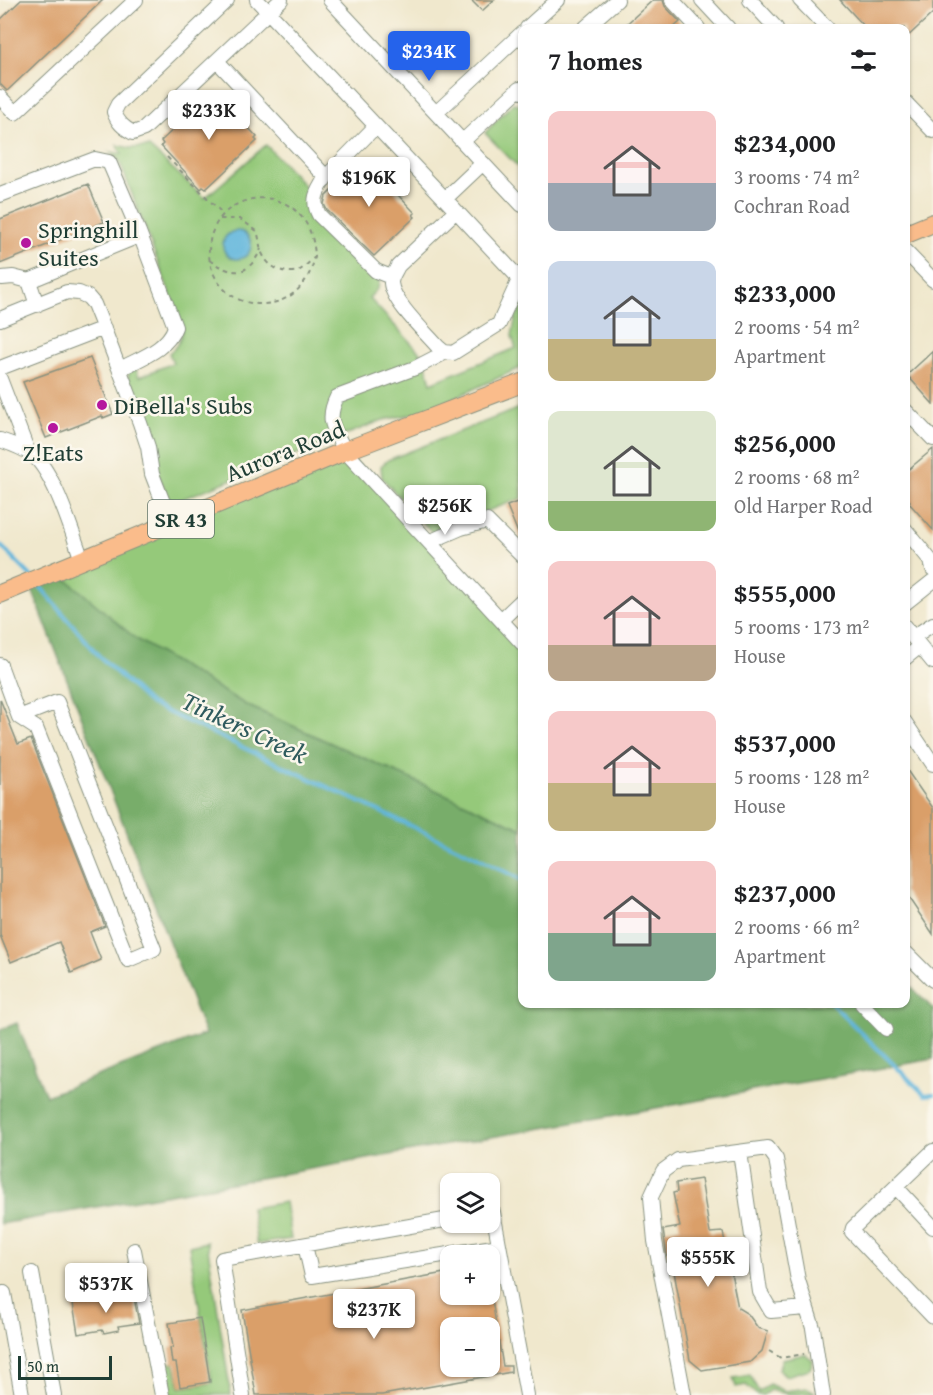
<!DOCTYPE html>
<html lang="en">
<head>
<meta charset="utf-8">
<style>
	:root { --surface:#fff; --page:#f2f2f2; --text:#202124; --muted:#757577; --accent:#2563eb }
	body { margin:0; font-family:"Gentium Book Plus",serif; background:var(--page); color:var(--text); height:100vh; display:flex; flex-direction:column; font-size:22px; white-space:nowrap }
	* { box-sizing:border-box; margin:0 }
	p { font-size:20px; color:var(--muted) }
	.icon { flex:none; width:33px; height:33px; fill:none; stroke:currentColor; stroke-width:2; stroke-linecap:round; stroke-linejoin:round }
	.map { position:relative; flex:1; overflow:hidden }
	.side { position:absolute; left:518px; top:24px; width:392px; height:984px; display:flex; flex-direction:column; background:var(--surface); border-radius:12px; box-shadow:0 2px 4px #0004 }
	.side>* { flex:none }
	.fabs { position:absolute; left:440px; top:1173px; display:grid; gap:12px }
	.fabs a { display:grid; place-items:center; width:60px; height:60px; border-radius:12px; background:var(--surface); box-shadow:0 2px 4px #0004; font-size:30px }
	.scale { position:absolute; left:18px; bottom:15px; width:94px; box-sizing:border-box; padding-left:6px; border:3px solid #1f3d34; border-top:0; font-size:16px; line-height:21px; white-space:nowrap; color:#1f3d34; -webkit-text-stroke:4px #fbf7ec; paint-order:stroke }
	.price { position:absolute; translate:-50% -51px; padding:0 14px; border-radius:6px; background:#fff; color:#222; font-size:20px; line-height:39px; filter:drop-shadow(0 2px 3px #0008) }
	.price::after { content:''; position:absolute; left:50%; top:36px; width:18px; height:14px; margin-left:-9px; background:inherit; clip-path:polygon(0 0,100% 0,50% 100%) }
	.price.current { background:var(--accent); color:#fff }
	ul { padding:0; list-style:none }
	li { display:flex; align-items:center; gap:18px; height:150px; padding:0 30px }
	li span { display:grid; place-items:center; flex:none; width:168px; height:120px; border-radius:12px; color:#555 }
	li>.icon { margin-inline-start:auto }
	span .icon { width:72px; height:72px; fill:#fffc; stroke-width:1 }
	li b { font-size:26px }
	h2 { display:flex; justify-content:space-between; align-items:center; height:72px; padding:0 30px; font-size:26px }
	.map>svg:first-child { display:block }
	.green { fill:#95c97a; stroke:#5a8357; stroke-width:1.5 }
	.forest { fill:#78ad6a; stroke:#4c754f; stroke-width:1.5 }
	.water { fill:#60b6dc; stroke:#407a88; stroke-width:1.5 }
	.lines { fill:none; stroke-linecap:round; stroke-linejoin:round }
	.stream { stroke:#60b6dc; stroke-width:4 }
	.building { fill:#da9f69; fill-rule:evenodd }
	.minor-casing { stroke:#889280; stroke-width:16 }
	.major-casing { stroke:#889280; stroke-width:20 }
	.path { stroke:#889280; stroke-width:2; stroke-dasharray:4.5 4.5; stroke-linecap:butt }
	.minor { stroke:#fff; stroke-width:14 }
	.major { stroke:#fabc8b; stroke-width:18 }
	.poi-dot { fill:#b5179e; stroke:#fbf7ec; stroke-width:2 }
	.labels { text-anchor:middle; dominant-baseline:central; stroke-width:5; stroke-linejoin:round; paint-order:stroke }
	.shield { fill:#fbf7ec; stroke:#61756b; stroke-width:1.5 }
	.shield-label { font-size:22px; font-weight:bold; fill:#1f3d34 }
	.poi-label { font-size:24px; fill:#1f3d34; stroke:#fbf7ec; text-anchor:start }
	.street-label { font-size:24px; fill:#1f3d34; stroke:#fbf7ec }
	.water-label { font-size:26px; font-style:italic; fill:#2f5b5e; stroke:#fbf7ec }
</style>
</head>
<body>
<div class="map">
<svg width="933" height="1395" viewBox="0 0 933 1395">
	<rect width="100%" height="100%" fill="#fbf7ec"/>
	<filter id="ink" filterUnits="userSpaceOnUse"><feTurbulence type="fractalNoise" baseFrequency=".0167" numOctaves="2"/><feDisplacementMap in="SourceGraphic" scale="12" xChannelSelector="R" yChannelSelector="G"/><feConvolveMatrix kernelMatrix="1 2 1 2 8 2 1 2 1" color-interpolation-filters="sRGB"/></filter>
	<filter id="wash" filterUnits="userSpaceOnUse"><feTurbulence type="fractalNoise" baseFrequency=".008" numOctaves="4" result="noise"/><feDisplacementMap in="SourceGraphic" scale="24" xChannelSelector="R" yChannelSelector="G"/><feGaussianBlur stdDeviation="1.35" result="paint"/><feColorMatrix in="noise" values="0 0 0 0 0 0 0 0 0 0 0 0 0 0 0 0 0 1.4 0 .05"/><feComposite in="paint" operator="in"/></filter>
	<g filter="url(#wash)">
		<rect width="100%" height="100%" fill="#f0e8cd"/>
		<path class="green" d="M513,103L522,105V171L485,133Z
			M117,145L130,148L149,147L205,198L266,145L313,195V212L381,273L378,288L369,298L424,357L431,383L516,348L512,336L522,287V367L423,412L383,420L177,501L168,498L155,467L128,378L129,371L135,366L139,377L173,363L169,353C179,345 182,338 182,325L119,160L110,152L122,154Z
			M522,407V498L432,532L382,478L381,466L388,460Z
			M345,451L522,643V829L246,705L136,639L57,571Z
			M285,1202L291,1239L257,1244L251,1208Z
			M207,1242L231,1395H169L163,1363H174L180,1388L212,1383L189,1246Z
			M805,1354L813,1360L810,1369L786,1376L779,1369L782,1359Z
			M750,1375L759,1392L769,1384L784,1391L808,1388L815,1392C798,1395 786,1395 770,1390L763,1395H757L746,1385L736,1387L733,1378Z"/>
		<path class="forest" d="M57,571L136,639L246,705L522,829V1004H904L905,981L933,1009V1059L0,1224V1030L17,1023L46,1096L205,1034L29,582Z"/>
		<path class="water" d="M223 245a14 14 0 1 1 28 0a14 14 0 1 1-28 0Z"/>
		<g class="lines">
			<path class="stream" d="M0,545L31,576
				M38,584L99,656L150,704L475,856L522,880
				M832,1004L925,1095L933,1094"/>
		</g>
		<g id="blocks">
			<path class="building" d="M21,0H103L7,91L0,84V20Z
				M471,0H494L482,11Z
				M653,0H663L665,6L680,22L673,28H622Z
				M840,0H933V13L904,40V28H866Z
				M212,93L214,95L217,94L257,137L255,139L257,141L206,189L203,187L201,189L161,146L163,144L161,141Z
				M362,161L364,163L367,162L415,213L413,215L415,217L374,256L327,210L324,204L326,196Z
				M88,184L104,222L0,264V219Z
				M933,351V404L907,375Z
				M90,358L113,414L103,418L102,416L46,438L23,382Z
				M933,449V530L909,503L910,501L904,494V473Z
				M522,500V543L507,506Z
				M0,699L18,744L31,739L105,926L90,932L101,960L71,973L59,942L11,962L0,935Z
				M904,766L933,808V934L904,891Z
				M701,1179L710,1233L723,1232L738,1308L748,1314L758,1328L768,1331L762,1351L750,1362L702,1370L690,1360L671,1255L667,1256L663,1230L680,1227L673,1193L677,1192L676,1183Z
				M450,1272V1294H491L503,1366H511V1372L382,1395H256L242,1310ZM450,1328H489V1366H450Z
				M133,1293L139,1323L118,1326L119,1330L104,1333L102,1330L78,1334L73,1303Z
				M200,1318L210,1382L180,1387L176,1363H172L170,1348L173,1347L169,1323Z"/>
		</g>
	</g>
	<g filter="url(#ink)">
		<use href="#blocks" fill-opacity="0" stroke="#889280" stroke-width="1.5"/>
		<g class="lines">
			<g class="minor-casing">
				<path id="minor" d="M227,0L118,104L114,112C118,123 123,127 133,133L144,129L281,0
					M257,0L376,126
					M330,0L522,205
					M672,0L698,28
					M702,0L728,28
					M750,0L776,28
					M800,0L827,28
					M527,28L558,0
					M585,28L617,0
					M217,61L326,177L376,126L445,199L483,163
					M0,97L15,113L136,0
					M904,101L933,131
					M436,113L522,33
					M463,141L519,89L522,92
					M326,177C317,191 311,200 319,215L376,271L391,277
					M0,195L95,159L109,162L139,232L136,237L29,281L37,305
					M445,199L516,275L518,282L499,324L453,353L444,352L438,347C426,333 392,301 391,283C391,277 395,272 398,266L456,211
					M904,250L933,280
					M2,278L13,277L29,281
					M0,319L67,292L79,293L88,297L94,304L102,324L140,423L148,447L152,474L171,523
					M446,352L415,368L337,397C325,421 335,430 345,451L522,643
					M0,368L104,328
					M120,369C140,358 167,350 175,327L139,232
					M0,379L28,452
					M904,409L933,439
					M0,440C12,444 24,448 34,456C55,475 72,532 82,560
					M904,528L931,561L933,569
					M429,542L461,528L487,521L522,556
					M904,604L933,581
					M501,620L522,600
					M904,626L933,662
					M913,637L933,624
					M904,659L920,646
					M0,665L19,717L36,728L128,960L154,949L57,702L19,717
					M904,721L933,764
					M904,951L933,980
					M862,1004L886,1029
					M933,1151L853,1228L852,1232L933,1317
					M740,1152L760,1292L771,1311L806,1308
					M896,1187L933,1227
					M489,1212H493L527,1395
					M305,1245L312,1276L499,1246
					M134,1250L162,1395
					M32,1273L54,1395
					M4,1293L22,1395
					M243,1395L222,1259L450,1219
					M684,1395L655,1241L651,1197L663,1171L678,1160L768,1148L776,1159L798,1280L813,1328L823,1395"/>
			</g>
			<g class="major-casing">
				<path id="major" d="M904,235L933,223
					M0,594L345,451L522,383"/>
			</g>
			<path class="path" d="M167,157L223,214
				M220,219H240L257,231C260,239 259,248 263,255C269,268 286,276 300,270C305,267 310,261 315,257C312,175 209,184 209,252C209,265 214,279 224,289C244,310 283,309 301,286C309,277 312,268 315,257
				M209,260C233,276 248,277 261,249
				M769,1351L781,1358L804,1354"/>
			<use href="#minor" class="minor"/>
			<use href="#major" class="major"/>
		</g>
	</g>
	<g class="poi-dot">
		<circle cx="26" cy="243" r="6"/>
		<circle cx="102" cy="405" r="6"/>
		<circle cx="53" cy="428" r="6"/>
	</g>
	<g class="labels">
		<rect class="shield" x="148" y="500" width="66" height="38" rx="4.5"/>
		<g class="shield-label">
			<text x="181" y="519">SR 43</text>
		</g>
		<g class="poi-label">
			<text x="38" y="229">Springhill<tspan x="38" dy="28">Suites</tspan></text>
			<text x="114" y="405">DiBella's Subs</text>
			<text x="53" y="452" text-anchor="middle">Z!Eats</text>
		</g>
		<g class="street-label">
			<text transform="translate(285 451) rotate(-22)">Aurora Road</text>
		</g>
		<g class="water-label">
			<text transform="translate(245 727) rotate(25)">Tinkers Creek</text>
		</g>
	</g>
</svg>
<div class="fabs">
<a><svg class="icon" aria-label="layers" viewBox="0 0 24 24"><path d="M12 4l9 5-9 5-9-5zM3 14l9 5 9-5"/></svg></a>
<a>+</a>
<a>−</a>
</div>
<div class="scale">50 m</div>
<b class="price current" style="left:429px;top:82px">$234K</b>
<b class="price" style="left:209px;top:141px">$233K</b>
<b class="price" style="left:369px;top:208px">$196K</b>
<b class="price" style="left:445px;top:536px">$256K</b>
<b class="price" style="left:708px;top:1288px">$555K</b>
<b class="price" style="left:106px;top:1314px">$537K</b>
<b class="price" style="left:374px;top:1340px">$237K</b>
<section class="side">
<h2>7 homes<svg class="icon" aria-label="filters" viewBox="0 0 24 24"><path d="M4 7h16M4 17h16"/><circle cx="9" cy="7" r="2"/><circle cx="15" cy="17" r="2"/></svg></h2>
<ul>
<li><span style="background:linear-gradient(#f6c9c9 60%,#9aa5b1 0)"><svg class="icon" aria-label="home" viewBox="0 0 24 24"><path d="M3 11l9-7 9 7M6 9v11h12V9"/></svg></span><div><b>$234,000</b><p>3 rooms · 74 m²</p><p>Cochran Road</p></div></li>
<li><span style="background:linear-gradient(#c9d6e8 65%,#c2b280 0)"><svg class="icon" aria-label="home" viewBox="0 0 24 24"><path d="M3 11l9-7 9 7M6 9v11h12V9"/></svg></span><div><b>$233,000</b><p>2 rooms · 54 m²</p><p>Apartment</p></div></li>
<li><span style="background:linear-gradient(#dfe7d0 75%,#8fb573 0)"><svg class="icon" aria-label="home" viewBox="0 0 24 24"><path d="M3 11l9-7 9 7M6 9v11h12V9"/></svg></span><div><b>$256,000</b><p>2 rooms · 68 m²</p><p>Old Harper Road</p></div></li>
<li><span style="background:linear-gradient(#f6c9c9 70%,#b9a48a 0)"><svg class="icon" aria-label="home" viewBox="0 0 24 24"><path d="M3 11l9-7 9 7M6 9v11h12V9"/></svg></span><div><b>$555,000</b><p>5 rooms · 173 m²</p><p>House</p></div></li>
<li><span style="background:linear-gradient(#f6c9c9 60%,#c2b280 0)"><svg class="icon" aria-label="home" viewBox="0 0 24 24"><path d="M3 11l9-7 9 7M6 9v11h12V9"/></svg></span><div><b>$537,000</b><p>5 rooms · 128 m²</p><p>House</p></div></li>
<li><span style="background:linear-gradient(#f6c9c9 60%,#7fa58c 0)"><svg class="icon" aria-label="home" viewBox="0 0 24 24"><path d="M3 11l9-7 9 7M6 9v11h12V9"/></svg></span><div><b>$237,000</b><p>2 rooms · 66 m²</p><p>Apartment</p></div></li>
</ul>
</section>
</div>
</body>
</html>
